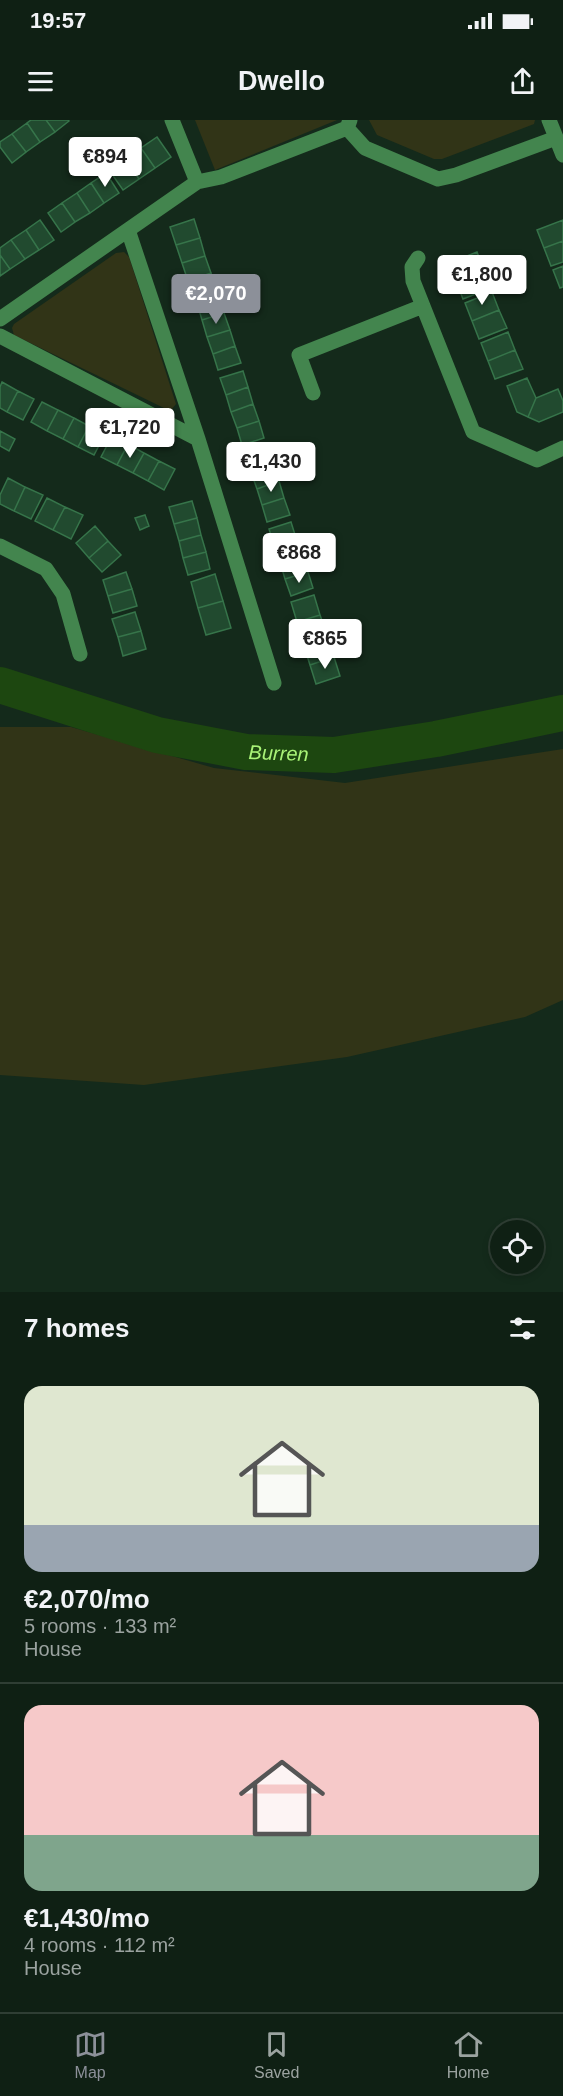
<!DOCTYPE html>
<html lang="en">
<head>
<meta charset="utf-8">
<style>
	:root { --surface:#0f2014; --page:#1d2d22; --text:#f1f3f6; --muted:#9ba3a0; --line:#2f3e34; --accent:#8c9099 }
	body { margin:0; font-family:Arial,sans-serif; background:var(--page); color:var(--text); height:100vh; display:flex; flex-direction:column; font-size:22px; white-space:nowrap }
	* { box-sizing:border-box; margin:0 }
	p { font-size:20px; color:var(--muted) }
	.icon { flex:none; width:33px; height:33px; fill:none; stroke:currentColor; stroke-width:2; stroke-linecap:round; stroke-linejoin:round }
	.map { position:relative; height:1172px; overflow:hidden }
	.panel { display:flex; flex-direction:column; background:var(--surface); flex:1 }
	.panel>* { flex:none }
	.controls { position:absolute; left:490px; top:1100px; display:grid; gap:12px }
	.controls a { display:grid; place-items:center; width:54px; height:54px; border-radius:50%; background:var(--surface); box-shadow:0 3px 9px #0003,0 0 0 2px var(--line); font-size:30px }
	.price { position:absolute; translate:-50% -51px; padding:0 14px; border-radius:6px; background:#fff; color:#222; font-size:20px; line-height:39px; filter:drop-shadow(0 2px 3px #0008) }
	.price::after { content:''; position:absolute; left:50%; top:36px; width:18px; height:14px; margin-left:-9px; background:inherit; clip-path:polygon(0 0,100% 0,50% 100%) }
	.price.current { background:var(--accent); color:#fff }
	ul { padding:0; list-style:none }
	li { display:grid; align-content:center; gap:12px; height:318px; padding:0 24px }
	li+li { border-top:2px solid var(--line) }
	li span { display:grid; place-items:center; height:186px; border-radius:18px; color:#555 }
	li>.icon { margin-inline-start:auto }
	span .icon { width:108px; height:108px; fill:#fffc; stroke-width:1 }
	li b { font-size:26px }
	h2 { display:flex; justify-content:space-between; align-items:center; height:72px; padding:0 24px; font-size:26px }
	.status { display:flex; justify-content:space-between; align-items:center; height:42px; padding:0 30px; background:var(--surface); direction:ltr }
	.status svg { height:16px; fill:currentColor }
	header { display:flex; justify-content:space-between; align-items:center; height:78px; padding:0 24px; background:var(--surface); font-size:27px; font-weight:800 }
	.menu { display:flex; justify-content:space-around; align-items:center; height:84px; border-top:2px solid var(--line); background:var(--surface); font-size:16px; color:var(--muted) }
	.menu a { display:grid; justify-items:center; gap:3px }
	.menu .current { color:var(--accent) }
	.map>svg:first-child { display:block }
	.green { fill:#313417 }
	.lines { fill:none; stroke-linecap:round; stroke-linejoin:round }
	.river { stroke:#1d4710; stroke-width:36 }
	.building { fill:#214a2f; stroke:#36744a; stroke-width:1.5 }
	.minor { stroke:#43854e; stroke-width:15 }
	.labels { text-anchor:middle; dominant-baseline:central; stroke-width:5; stroke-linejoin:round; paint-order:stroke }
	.water-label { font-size:20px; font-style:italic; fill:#a9f377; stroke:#142a1b }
</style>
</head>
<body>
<div class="status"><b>19:57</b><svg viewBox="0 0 49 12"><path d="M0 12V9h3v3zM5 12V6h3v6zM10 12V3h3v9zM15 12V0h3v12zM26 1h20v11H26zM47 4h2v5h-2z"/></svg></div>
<header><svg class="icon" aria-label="menu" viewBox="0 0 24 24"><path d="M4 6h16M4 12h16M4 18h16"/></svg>Dwello<svg class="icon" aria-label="share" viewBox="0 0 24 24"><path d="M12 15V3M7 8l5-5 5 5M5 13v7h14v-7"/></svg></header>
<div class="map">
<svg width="563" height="1172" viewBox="0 0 563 1172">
	<rect width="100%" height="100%" fill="#142a1b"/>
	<path class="green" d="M195,0H337L215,50Z
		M369,0H535L534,4L442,39H434L377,15Z
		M124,132L129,137L176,284L172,289H166L14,215L12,208L14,204L116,133Z
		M0,607H71L214,648L345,663L563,629V880L525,897L347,937L144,965L0,955Z"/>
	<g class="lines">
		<path class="river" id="s1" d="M0,565L157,615L246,632L334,635L436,619L563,593"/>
	</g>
	<path class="building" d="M31,0H46L55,12L40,22L27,3Z
		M46,0H68L69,1L55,12Z
		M27,3L40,22L26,32L12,14Z
		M12,14L26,32L12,43L0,27V22Z
		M157,17L171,37L155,48L141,28Z
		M141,28L155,48L139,59L125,39Z
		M125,39L139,59L123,70L109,50Z
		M106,53L119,73L104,83L91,63Z
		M91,63L104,83L90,93L77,73Z
		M77,73L90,93L75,102L62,83Z
		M62,83L75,102L61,112L48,93Z
		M194,99L200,118L176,125L170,107Z
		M40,100L54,120L39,130L26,110Z
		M563,100V121L544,128L537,110Z
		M26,110L39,130L25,139L11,120Z
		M200,118L205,136L182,143L176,125Z
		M11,120L25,139L10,149L0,135V128Z
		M563,121V142L551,146L544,128Z
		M477,132L484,150L456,161L449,143Z
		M0,135L10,149L0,156Z
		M205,136L211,153L188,161L182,143Z
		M563,146V167L560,168L553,150Z
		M484,150L491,168L463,179L456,161Z
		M211,153L217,171L193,179L188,161Z
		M492,172L499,190L472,201L465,183Z
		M219,176L224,193L202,200L197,183Z
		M499,190L507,208L479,219L472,201Z
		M224,193L230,210L207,217L202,200Z
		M230,210L235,226L213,234L207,217Z
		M508,212L515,230L488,241L481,223Z
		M235,226L241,243L218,250L213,234Z
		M515,230L523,249L495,259L488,241Z
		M243,251L248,267L226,275L220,258Z
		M527,258L536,278L528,297L517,292L507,266Z
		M2,262L18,271L7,292L0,288V267Z
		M248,267L253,284L231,292L226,275Z
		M558,269L563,281V292L539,302L528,297L536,278Z
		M18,271L34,279L23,300L7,292Z
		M42,282L58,290L47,311L31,302Z
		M253,284L259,301L237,308L231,292Z
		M58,290L74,298L63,319L47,311Z
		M74,298L89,306L78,327L63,319Z
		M259,301L264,318L242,325L237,308Z
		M89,306L105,314L94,335L78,327Z
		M0,311L15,319L9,331L0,326Z
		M112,316L128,324L117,345L101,337Z
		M128,324L144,333L133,353L117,345Z
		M268,328L273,344L251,352L246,335Z
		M144,333L159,341L148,361L133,353Z
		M159,341L175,349L164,370L148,361Z
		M273,344L279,361L257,369L251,352Z
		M8,358L25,367L14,391L0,384V375Z
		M279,361L284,378L262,385L257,369Z
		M25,367L43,375L31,399L14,391Z
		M47,378L65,387L53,410L35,401Z
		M284,378L290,395L267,402L262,385Z
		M192,381L197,398L174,404L169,387Z
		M65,387L83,395L71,419L53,410Z
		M145,395L149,406L140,410L135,398Z
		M197,398L201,415L179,421L174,404Z
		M291,402L296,418L274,425L269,409Z
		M95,406L108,421L89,438L76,423Z
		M201,415L206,432L183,438L179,421Z
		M296,418L302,435L280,442L274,425Z
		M108,421L121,435L102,452L89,438Z
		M206,432L210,449L188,455L183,438Z
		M302,435L308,452L285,459L280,442Z
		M126,452L132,469L108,476L103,460Z
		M308,452L313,468L291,476L285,459Z
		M215,454L223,481L198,488L191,462Z
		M132,469L137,486L113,493L108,476Z
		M314,475L320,495L297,502L291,482Z
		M223,481L231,508L206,515L198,488Z
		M135,492L141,511L118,517L112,499Z
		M320,495L327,514L303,522L297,502Z
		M141,511L146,529L123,536L118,517Z
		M328,518L334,537L310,545L304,526Z
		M334,537L340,556L316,564L310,545Z"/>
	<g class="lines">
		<path class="minor" d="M172,0L197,62
			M549,0L563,35
			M347,8L365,28L438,59L456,55L556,18
			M128,110L198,319L274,563
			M418,138L412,147L413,161L473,312L537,340L563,328
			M0,199L197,62L221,57L347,8L350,0
			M0,216L198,319
			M313,273L299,235L423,186
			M0,426L46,449L63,474L80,534"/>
	</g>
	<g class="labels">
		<g class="water-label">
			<text stroke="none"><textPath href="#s1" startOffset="288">Burren</textPath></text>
		</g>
	</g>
</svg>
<div class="controls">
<a><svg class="icon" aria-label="locate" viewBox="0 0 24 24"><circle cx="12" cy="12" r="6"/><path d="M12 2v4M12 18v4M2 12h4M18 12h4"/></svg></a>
</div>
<b class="price" style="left:105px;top:68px">€894</b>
<b class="price" style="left:482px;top:186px">€1,800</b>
<b class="price current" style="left:216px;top:205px">€2,070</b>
<b class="price" style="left:130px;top:339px">€1,720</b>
<b class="price" style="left:271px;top:373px">€1,430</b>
<b class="price" style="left:299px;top:464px">€868</b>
<b class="price" style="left:325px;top:550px">€865</b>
</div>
<section class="panel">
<h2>7 homes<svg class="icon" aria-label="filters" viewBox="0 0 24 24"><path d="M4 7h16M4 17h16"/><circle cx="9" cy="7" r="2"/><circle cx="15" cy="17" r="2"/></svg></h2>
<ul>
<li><span style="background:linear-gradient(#dfe7d0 75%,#9aa5b1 0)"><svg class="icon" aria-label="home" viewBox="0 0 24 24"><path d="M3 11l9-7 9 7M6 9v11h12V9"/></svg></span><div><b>€2,070/mo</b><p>5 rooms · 133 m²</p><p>House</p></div></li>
<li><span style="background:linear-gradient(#f6c9c9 70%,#7fa58c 0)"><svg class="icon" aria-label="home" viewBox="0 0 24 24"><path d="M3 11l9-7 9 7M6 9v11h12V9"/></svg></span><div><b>€1,430/mo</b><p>4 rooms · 112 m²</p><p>House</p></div></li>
</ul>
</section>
<nav class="menu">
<a class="current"><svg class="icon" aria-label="map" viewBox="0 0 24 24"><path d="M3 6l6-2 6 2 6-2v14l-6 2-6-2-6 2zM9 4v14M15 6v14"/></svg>Map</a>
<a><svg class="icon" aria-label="saved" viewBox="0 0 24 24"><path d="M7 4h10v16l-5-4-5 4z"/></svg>Saved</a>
<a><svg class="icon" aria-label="home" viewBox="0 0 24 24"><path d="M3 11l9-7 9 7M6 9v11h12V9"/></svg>Home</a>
</nav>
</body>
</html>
